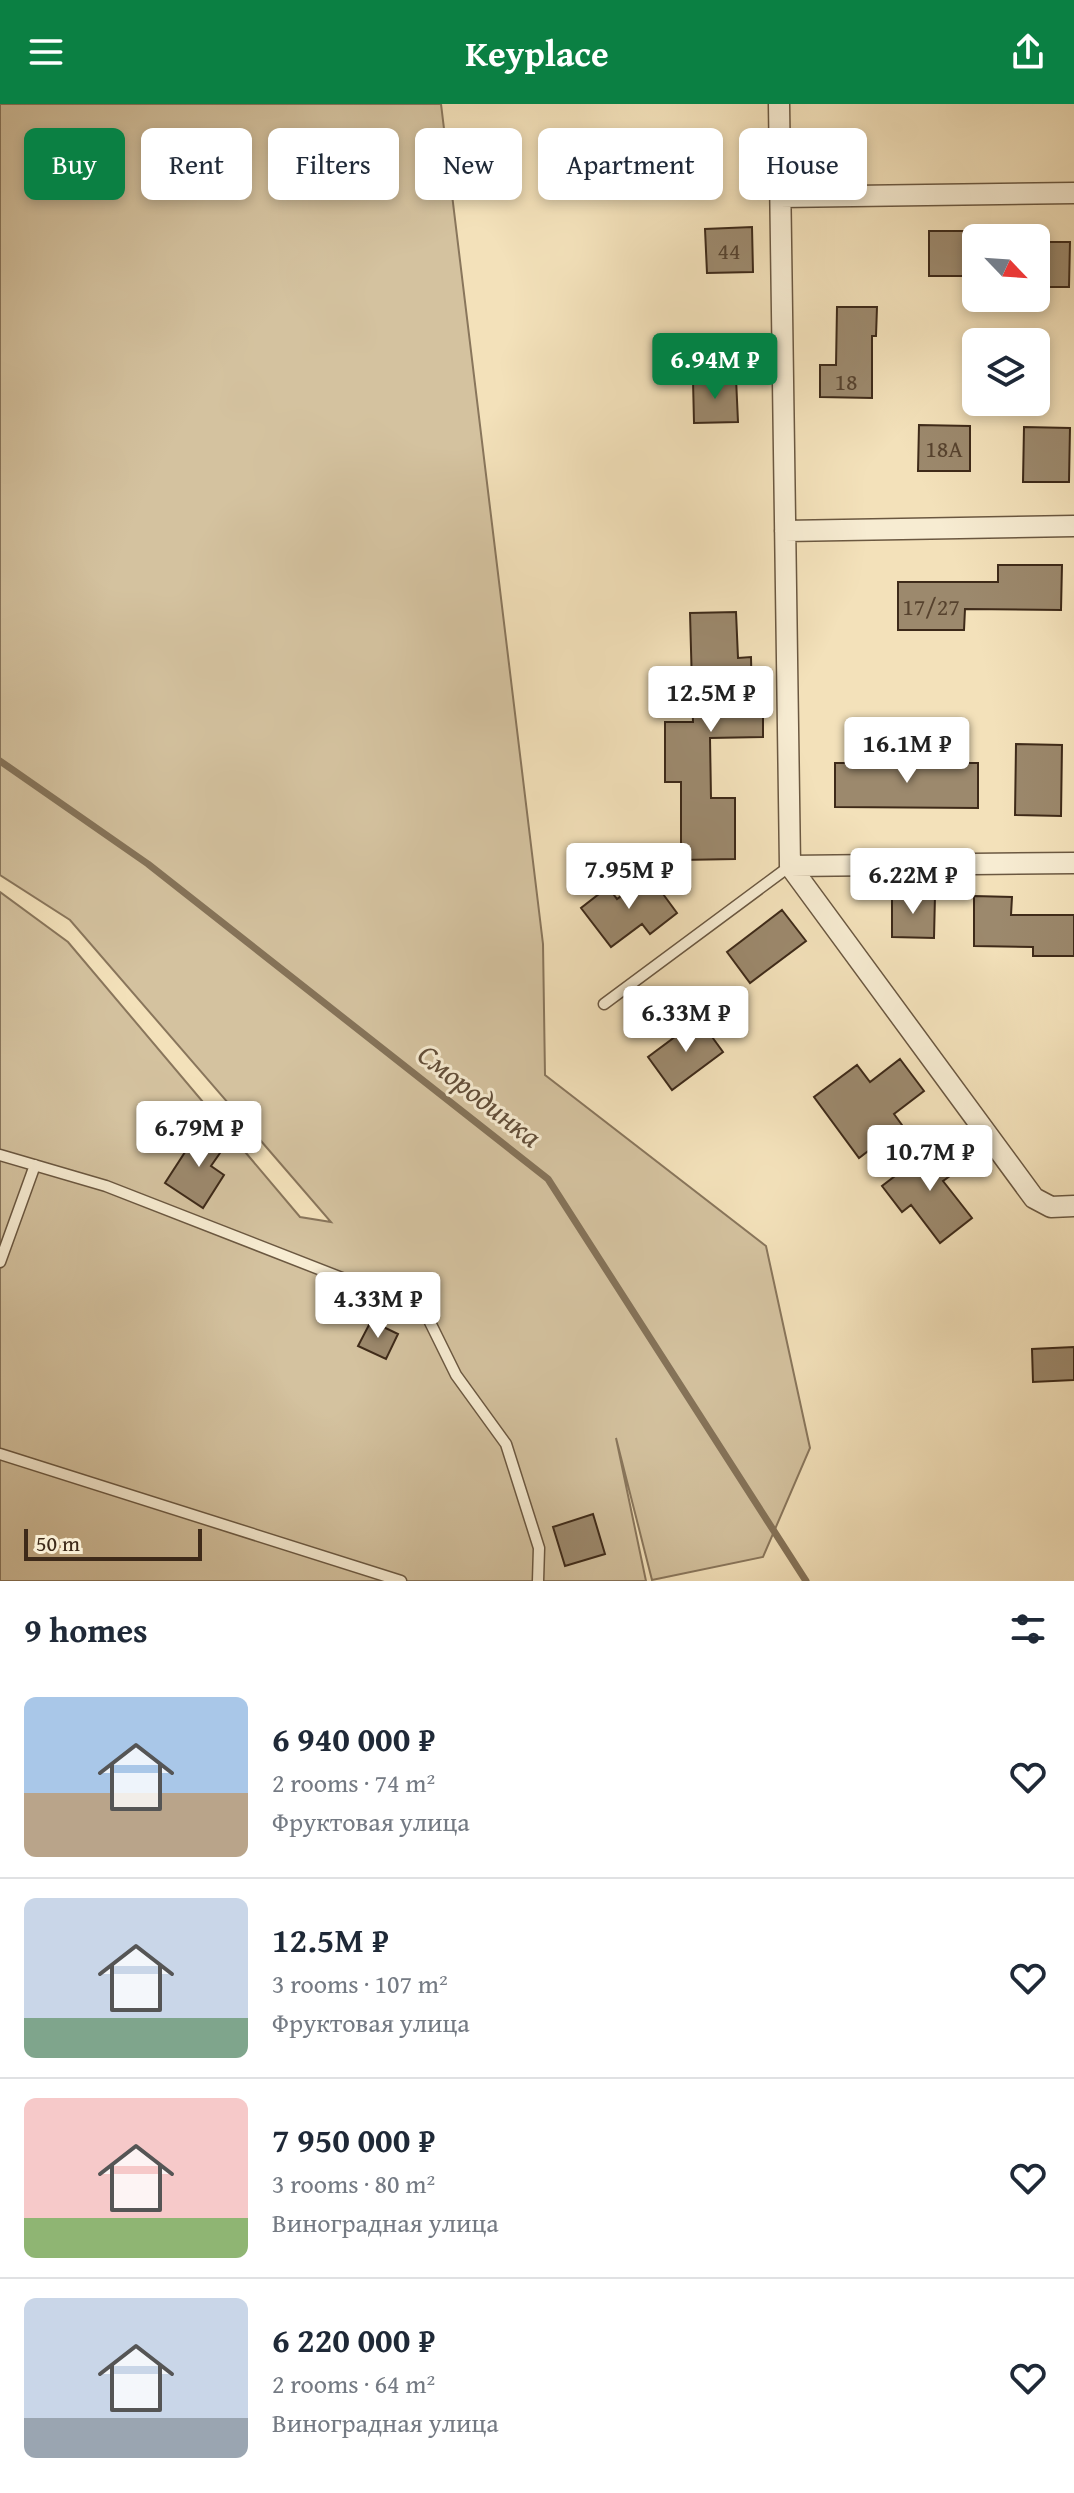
<!DOCTYPE html>
<html lang="en">
<head>
<meta charset="utf-8">
<style>
	:root { --surface:#fff; --page:#f2f2f3; --text:#1f2937; --muted:#747a83; --line:#e0e1e3; --accent:#0b8043 }
	body { margin:0; font-family:"Gentium Book Plus",serif; background:var(--page); color:var(--text); height:100vh; display:flex; flex-direction:column; font-size:30px; white-space:nowrap }
	* { box-sizing:border-box; margin:0 }
	p { font-size:26px; color:var(--muted) }
	.icon { flex:none; width:44px; height:44px; fill:none; stroke:currentColor; stroke-width:2; stroke-linecap:round; stroke-linejoin:round }
	.map { position:relative; height:1477px; overflow:hidden }
	.panel { display:flex; flex-direction:column; background:var(--surface); flex:1 }
	.panel>* { flex:none }
	.top-card { position:absolute; left:24px; top:24px; width:1026px; height:72px; display:flex; gap:16px }
	.needle { width:52px; rotate:115deg }
	.fabs { position:absolute; left:962px; top:120px; display:grid; gap:16px }
	.fabs a { display:grid; place-items:center; width:88px; height:88px; border-radius:12px; background:var(--surface); box-shadow:0 4px 12px #0003; font-size:40px }
	.scale { position:absolute; left:24px; bottom:20px; width:178px; box-sizing:border-box; padding-left:8px; border:4px solid #3e2a19; border-top:0; font-size:22px; line-height:28px; white-space:nowrap; color:#3e2a19; -webkit-text-stroke:6px #f7ecd2; paint-order:stroke }
	.price { position:absolute; translate:-50% -68px; padding:0 18px; border-radius:8px; background:#fff; color:#222; font-size:26px; line-height:52px; filter:drop-shadow(0 2px 4px #0008) }
	.price::after { content:''; position:absolute; left:50%; top:48px; width:24px; height:18px; margin-left:-12px; background:inherit; clip-path:polygon(0 0,100% 0,50% 100%) }
	.price.on { background:var(--accent); color:#fff }
	ul { padding:0; list-style:none }
	li { display:flex; align-items:center; gap:24px; height:200px; padding:0 24px }
	li+li { border-top:2px solid var(--line) }
	li span { display:grid; place-items:center; flex:none; width:224px; height:160px; border-radius:12px; color:#555 }
	li>.icon { margin-inline-start:auto }
	span .icon { width:96px; height:96px; fill:#fffc; stroke-width:1 }
	li b { font-size:34px }
	h2 { display:flex; justify-content:space-between; align-items:center; height:96px; padding:0 24px; font-size:34px }
	.pill { padding:0 28px; border-radius:12px; background:var(--surface); box-shadow:0 4px 12px #0003; font-size:28px; line-height:72px }
	.pill.on { background:var(--accent); color:#fff }
	header { display:flex; justify-content:space-between; align-items:center; height:104px; padding:0 24px; background:var(--accent); color:#fff; font-size:36px; font-weight:700 }
	.map>svg:first-child { display:block }
	.green { fill:#d4c29f; stroke:#89765c; stroke-width:2 }
	.lines { fill:none; stroke-linecap:round; stroke-linejoin:round }
	.stream { stroke:#857359; stroke-width:7 }
	.building { fill:#9c896d; stroke:#3e2a19; stroke-width:2 }
	.lane-casing { stroke:#6b5841; stroke-width:13 }
	.street-casing { stroke:#6b5841; stroke-width:23 }
	.lane { stroke:#f7ecd2; stroke-width:10 }
	.street { stroke:#f7ecd2; stroke-width:20 }
	.labels { text-anchor:middle; dominant-baseline:central; stroke-width:6; stroke-linejoin:round; paint-order:stroke }
	.number-label { font-size:24px; fill:#56422e }
	.water-label { font-size:30px; font-style:italic; fill:#624e39; stroke:#f7ecd2 }
</style>
</head>
<body>
<header><svg class="icon" aria-label="menu" viewBox="0 0 24 24"><path d="M4 6h16M4 12h16M4 18h16"/></svg>Keyplace<svg class="icon" aria-label="share" viewBox="0 0 24 24"><path d="M12 15V3M7 8l5-5 5 5M5 13v7h14v-7"/></svg></header>
<div class="map">
<svg width="1074" height="1477" viewBox="0 0 1074 1477">
	<rect width="100%" height="100%" fill="#f3e1ba"/>
	<filter id="stains"><feTurbulence type="fractalNoise" baseFrequency=".0025" numOctaves="4"/><feColorMatrix values="0 0 0 0 .2 0 0 0 0 .09 0 0 0 0 .02 0 0 0 .5 -.17"/></filter>
	<radialGradient id="worn" r=".72"><stop offset=".6" stop-color="#630" stop-opacity="0"/><stop offset="1" stop-color="#630" stop-opacity=".3"/></radialGradient>
	<path class="green" d="M0,0H441L543,840L545,971L766,1142L810,1344L763,1453L652,1476L616,1334L646,1477H0V788L68,838L300,1113L331,1118L70,816L0,771Z"/>
	<g class="lines">
		<path class="stream" d="M0,657L148,760L548,1075L806,1477"/>
	</g>
	<path class="building" d="M589,58L611,59L610,84L588,83Z
		M752,123L753,168L707,169L705,125Z
		M929,127H969L968,172H929Z
		M1036,138H1070L1069,183H1036Z
		M837,203H877L876,232H872V294L820,293V261H836Z
		M736,274L738,318L694,319L693,276Z
		M919,321L970,322V367H918Z
		M1024,323L1070,324L1069,378H1023Z
		M998,461H1062L1061,506L965,505L964,526H898V478H998Z
		M736,508L738,554L751,553L752,597H763V633L710,634L711,694H735V755L681,756V678H665V618H693L690,509Z
		M1016,640L1062,641L1061,712L1015,711Z
		M835,659H978V704L835,703Z
		M649,771L677,809L650,830L642,820L611,843L581,804L608,783L617,795Z
		M892,790L935,791L934,834L892,833Z
		M974,792L1012,793L1011,811H1074V852H1033V843L974,842Z
		M782,806L806,837L750,879L727,848Z
		M699,915L723,948L672,986L648,953Z
		M900,955L924,987L894,1010L902,1021L859,1054L814,993L857,961L870,978Z
		M210,1023L229,1036L211,1062L224,1071L203,1104L165,1079L189,1042L195,1046Z
		M937,1040L957,1067L943,1077L972,1114L940,1139L911,1101L902,1108L882,1082Z
		M371,1217L398,1230L386,1255L358,1242Z
		M1074,1243V1276L1033,1278L1032,1245Z
		M593,1410L605,1450L565,1462L553,1423Z"/>
	<g class="lines">
		<g class="lane-casing">
			<path id="lane" d="M604,900L790,762
				M0,1051L106,1082L424,1206L456,1271L506,1340L539,1444L538,1477
				M0,1158L35,1061
				M0,1350L401,1477"/>
		</g>
		<g class="street-casing">
			<path id="street" d="M779,0L790,762L1034,1094L1051,1103L1074,1102
				M780,93L1074,89
				M785,427L1074,422
				M790,762L1074,759"/>
		</g>
		<use href="#lane" class="lane"/>
		<use href="#street" class="street"/>
	</g>
	<g class="labels">
		<g class="number-label">
			<text x="729" y="146">44</text>
			<text x="846" y="277">18</text>
			<text x="944" y="344">18А</text>
			<text x="931" y="502">17/27</text>
		</g>
		<g class="water-label">
			<text transform="translate(480 991) rotate(38)">Смородинка</text>
		</g>
	</g>
	<rect width="100%" height="100%" filter="url(#stains)"/>
	<rect width="100%" height="100%" fill="url(#worn)"/>
</svg>
<div class="fabs">
<a><svg class="needle" viewBox="-14 -14 28 28"><path d="M0-13l5 13h-10z" fill="#e53935"/><path d="M0 13l5-13h-10z" fill="#747a83"/></svg></a>
<a><svg class="icon" aria-label="layers" viewBox="0 0 24 24"><path d="M12 4l9 5-9 5-9-5zM3 14l9 5 9-5"/></svg></a>
</div>
<div class="scale">50 m</div>
<b class="price on" style="left:715px;top:297px">6.94M ₽</b>
<b class="price" style="left:711px;top:630px">12.5M ₽</b>
<b class="price" style="left:907px;top:681px">16.1M ₽</b>
<b class="price" style="left:629px;top:807px">7.95M ₽</b>
<b class="price" style="left:913px;top:812px">6.22M ₽</b>
<b class="price" style="left:686px;top:950px">6.33M ₽</b>
<b class="price" style="left:199px;top:1065px">6.79M ₽</b>
<b class="price" style="left:930px;top:1089px">10.7M ₽</b>
<b class="price" style="left:378px;top:1236px">4.33M ₽</b>
<div class="top-card">
<a class="pill on">Buy</a>
<a class="pill">Rent</a>
<a class="pill">Filters</a>
<a class="pill">New</a>
<a class="pill">Apartment</a>
<a class="pill">House</a>
</div>
</div>
<section class="panel">
<h2>9 homes<svg class="icon" aria-label="filters" viewBox="0 0 24 24"><path d="M4 7h16M4 17h16"/><circle cx="9" cy="7" r="2"/><circle cx="15" cy="17" r="2"/></svg></h2>
<ul>
<li><span style="background:linear-gradient(#a9c7e8 60%,#b9a48a 0)"><svg class="icon" aria-label="home" viewBox="0 0 24 24"><path d="M3 11l9-7 9 7M6 9v11h12V9"/></svg></span><div><b>6 940 000 ₽</b><p>2 rooms · 74 m²</p><p>Фруктовая улица</p></div><svg class="icon" aria-label="heart" viewBox="0 0 24 24"><path d="M12 20l-8-8c-3-5 5-10 8-4 3-6 11-1 8 4z"/></svg></li>
<li><span style="background:linear-gradient(#c9d6e8 75%,#7fa58c 0)"><svg class="icon" aria-label="home" viewBox="0 0 24 24"><path d="M3 11l9-7 9 7M6 9v11h12V9"/></svg></span><div><b>12.5M ₽</b><p>3 rooms · 107 m²</p><p>Фруктовая улица</p></div><svg class="icon" aria-label="heart" viewBox="0 0 24 24"><path d="M12 20l-8-8c-3-5 5-10 8-4 3-6 11-1 8 4z"/></svg></li>
<li><span style="background:linear-gradient(#f6c9c9 75%,#8fb573 0)"><svg class="icon" aria-label="home" viewBox="0 0 24 24"><path d="M3 11l9-7 9 7M6 9v11h12V9"/></svg></span><div><b>7 950 000 ₽</b><p>3 rooms · 80 m²</p><p>Виноградная улица</p></div><svg class="icon" aria-label="heart" viewBox="0 0 24 24"><path d="M12 20l-8-8c-3-5 5-10 8-4 3-6 11-1 8 4z"/></svg></li>
<li><span style="background:linear-gradient(#c9d6e8 75%,#9aa5b1 0)"><svg class="icon" aria-label="home" viewBox="0 0 24 24"><path d="M3 11l9-7 9 7M6 9v11h12V9"/></svg></span><div><b>6 220 000 ₽</b><p>2 rooms · 64 m²</p><p>Виноградная улица</p></div><svg class="icon" aria-label="heart" viewBox="0 0 24 24"><path d="M12 20l-8-8c-3-5 5-10 8-4 3-6 11-1 8 4z"/></svg></li>
</ul>
</section>
</body>
</html>
